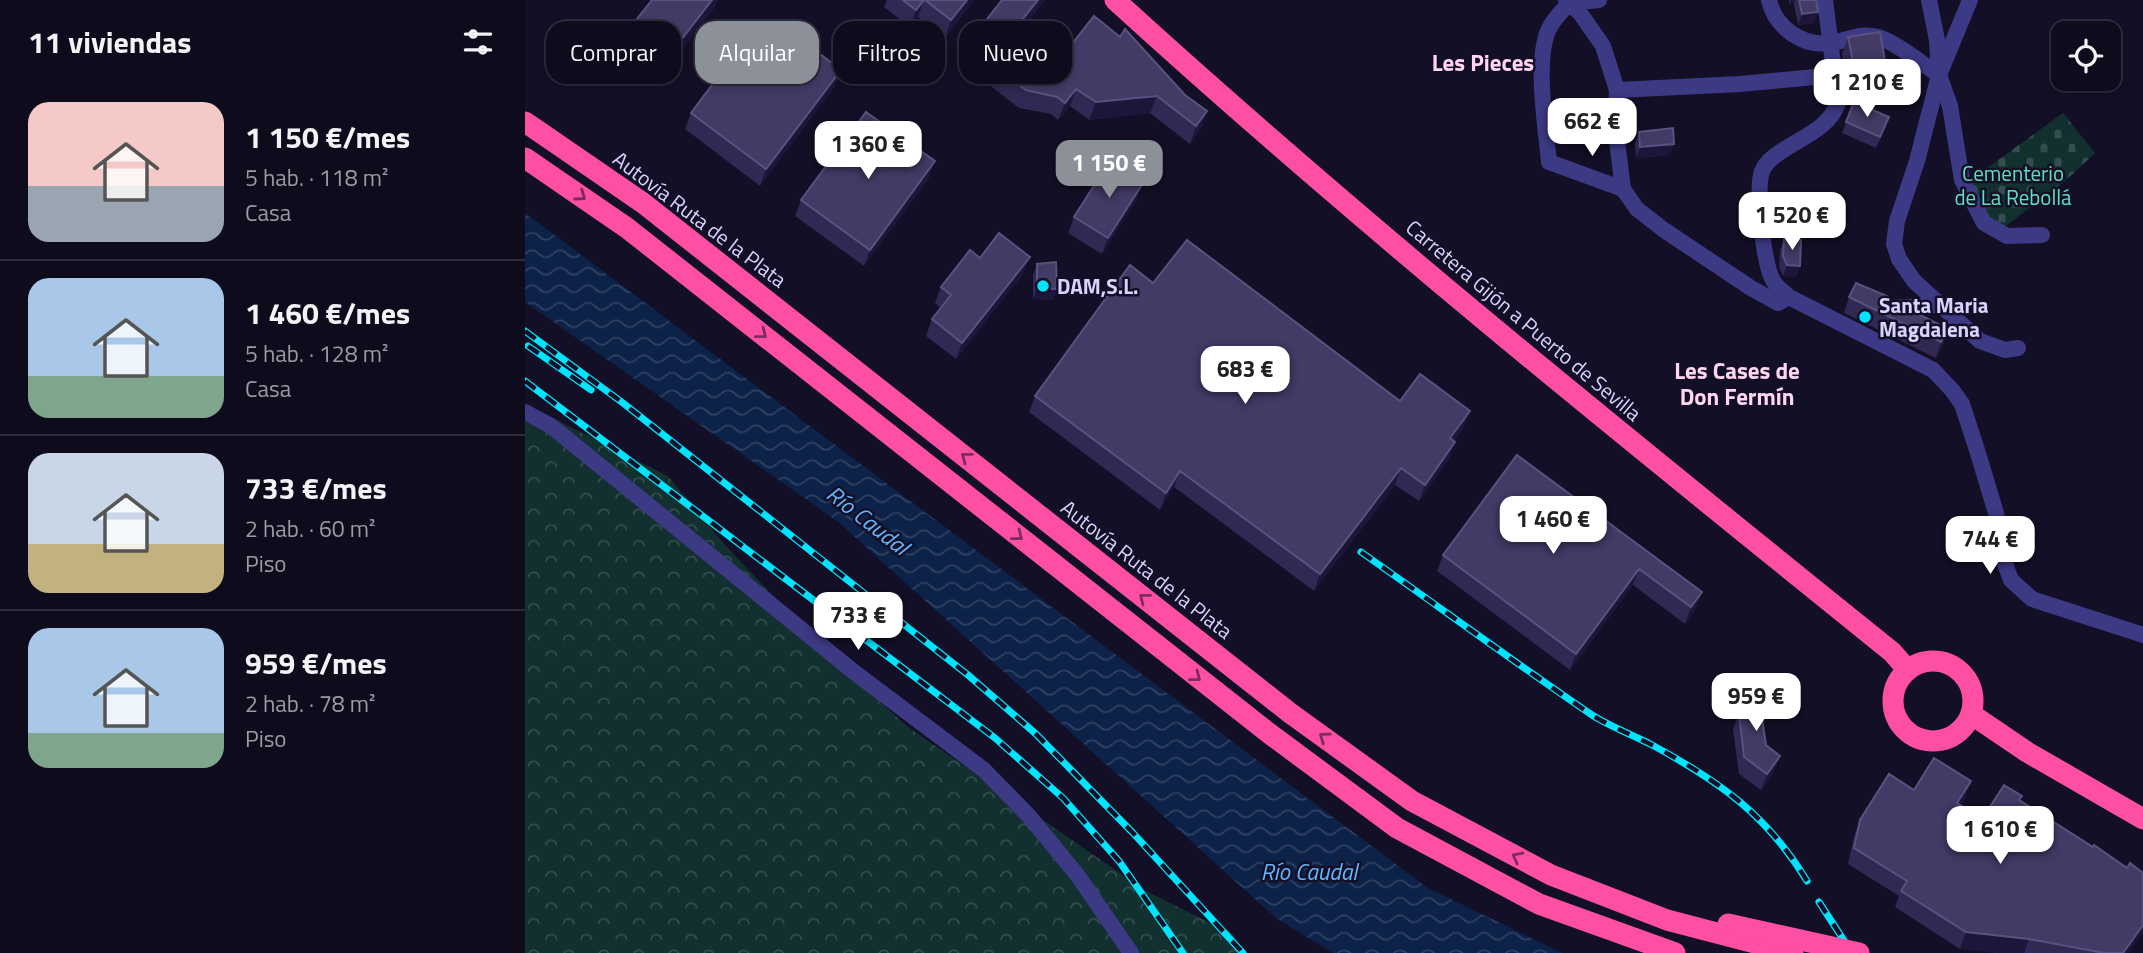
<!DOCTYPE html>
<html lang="es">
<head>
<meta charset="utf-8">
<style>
	:root { --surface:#0e0b1c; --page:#171425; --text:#f1f3f6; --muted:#9b9ba3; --line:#2e2b3b; --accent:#8c9099 }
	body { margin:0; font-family:"Titillium Web",sans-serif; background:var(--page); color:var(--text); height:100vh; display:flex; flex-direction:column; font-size:26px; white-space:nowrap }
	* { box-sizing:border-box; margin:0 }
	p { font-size:23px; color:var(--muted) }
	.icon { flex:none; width:38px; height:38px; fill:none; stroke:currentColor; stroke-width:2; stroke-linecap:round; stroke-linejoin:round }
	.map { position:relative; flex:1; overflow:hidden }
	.details { display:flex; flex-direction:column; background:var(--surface); width:525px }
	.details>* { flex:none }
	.hud { position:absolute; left:21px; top:21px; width:665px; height:63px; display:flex; gap:14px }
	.tools { position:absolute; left:1526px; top:21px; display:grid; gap:14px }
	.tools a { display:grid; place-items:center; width:70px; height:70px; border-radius:14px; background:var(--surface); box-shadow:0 4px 10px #0003,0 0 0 2px var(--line); font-size:35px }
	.price { position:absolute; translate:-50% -60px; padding:0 16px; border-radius:14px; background:#fff; color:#222; font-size:23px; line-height:46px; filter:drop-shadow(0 2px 4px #0008) }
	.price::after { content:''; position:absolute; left:50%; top:42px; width:21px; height:16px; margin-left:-10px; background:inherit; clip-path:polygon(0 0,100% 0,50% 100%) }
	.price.on { background:var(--accent); color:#fff }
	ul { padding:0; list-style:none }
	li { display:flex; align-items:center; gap:21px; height:175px; padding:0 28px }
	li+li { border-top:2px solid var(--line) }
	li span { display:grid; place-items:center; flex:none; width:196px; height:140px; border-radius:21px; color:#555 }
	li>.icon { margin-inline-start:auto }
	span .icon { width:84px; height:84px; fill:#fffc; stroke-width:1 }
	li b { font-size:30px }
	h2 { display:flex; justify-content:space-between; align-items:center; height:84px; padding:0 28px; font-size:30px }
	.tag { padding:0 24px; border-radius:21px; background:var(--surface); box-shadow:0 4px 10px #0003,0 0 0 2px var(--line); font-size:24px; line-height:63px }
	.tag.on { background:var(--accent); color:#fff }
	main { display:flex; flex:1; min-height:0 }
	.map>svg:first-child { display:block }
	.forest { fill:url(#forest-crowns) }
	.cemetery { fill:url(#cemetery-stones) }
	.water { fill:url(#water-waves) }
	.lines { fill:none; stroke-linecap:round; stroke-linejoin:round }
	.minor { stroke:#3d3a85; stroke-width:16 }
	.highway { stroke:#ff4fa3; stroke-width:21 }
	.rail-casing { stroke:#00e5ff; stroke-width:7 }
	.rail { stroke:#130f26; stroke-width:4.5; stroke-dasharray:13; stroke-linecap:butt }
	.highway-bridge { stroke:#ff4fa3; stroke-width:21 }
	.wall { fill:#312854 }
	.shaded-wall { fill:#1d163a }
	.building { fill:#433a66; stroke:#5a527e; stroke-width:2 }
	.oneway { stroke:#7d2c5e }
	.poi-dot { fill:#00e5ff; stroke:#130f26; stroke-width:2.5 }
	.labels { text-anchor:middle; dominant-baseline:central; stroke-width:5; stroke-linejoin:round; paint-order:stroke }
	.park-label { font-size:21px; fill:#5fe0c0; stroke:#130f26 }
	.street-label { font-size:21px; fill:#d9d4ff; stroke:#130f26 }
	.poi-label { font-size:21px; font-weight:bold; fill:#d9d4ff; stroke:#130f26; text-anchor:start }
	.neighbourhood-label { font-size:23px; font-weight:bold; fill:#ffd6f0; stroke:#130f26 }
	.water-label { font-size:23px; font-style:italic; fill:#62b6ff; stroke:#130f26 }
</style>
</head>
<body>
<main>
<section class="details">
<h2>11 viviendas<svg class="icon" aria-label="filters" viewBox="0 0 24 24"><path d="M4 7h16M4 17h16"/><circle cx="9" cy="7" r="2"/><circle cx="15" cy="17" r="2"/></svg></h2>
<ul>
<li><span style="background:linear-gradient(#f6c9c9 60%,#9aa5b1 0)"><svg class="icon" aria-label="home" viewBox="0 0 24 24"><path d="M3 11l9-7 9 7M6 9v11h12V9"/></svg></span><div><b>1 150 €/mes</b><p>5 hab. · 118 m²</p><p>Casa</p></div></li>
<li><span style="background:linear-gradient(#a9c7e8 70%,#7fa58c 0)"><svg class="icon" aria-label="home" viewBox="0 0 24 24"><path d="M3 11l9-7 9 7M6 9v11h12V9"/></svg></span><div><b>1 460 €/mes</b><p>5 hab. · 128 m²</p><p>Casa</p></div></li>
<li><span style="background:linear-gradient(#c9d6e8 65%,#c2b280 0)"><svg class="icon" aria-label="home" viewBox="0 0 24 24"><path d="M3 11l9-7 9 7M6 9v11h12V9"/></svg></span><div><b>733 €/mes</b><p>2 hab. · 60 m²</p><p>Piso</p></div></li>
<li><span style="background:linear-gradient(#a9c7e8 75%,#7fa58c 0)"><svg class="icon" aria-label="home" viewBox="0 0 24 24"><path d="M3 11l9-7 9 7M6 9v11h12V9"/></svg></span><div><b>959 €/mes</b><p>2 hab. · 78 m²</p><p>Piso</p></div></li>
</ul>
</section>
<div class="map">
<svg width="1618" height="953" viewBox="0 0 1618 953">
	<defs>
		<pattern id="forest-crowns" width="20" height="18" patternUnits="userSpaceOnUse" patternTransform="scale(1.75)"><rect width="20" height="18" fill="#12302f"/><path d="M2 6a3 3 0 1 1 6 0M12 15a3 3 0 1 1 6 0" fill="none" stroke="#344d4e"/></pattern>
		<pattern id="cemetery-stones" width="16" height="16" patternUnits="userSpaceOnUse" patternTransform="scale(1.75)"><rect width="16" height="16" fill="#12302f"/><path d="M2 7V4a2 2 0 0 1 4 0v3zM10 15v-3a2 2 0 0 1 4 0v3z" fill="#344d4e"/></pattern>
		<pattern id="water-waves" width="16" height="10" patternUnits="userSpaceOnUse" patternTransform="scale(1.75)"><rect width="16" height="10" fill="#0c2248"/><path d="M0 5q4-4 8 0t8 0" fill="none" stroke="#2f4163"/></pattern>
	</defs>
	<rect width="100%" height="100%" fill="#130f26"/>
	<path class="forest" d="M0,404L143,476L199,544L308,659L383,727L621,891L708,934L718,953H0Z"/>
	<path class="cemetery" d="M1538,113L1570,153L1539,182L1474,231L1440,184Z"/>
	<path class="water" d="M0,213L903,888L1037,953H808L751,918L312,521L0,302Z"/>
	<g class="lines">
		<path class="minor" d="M1041,0L1044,3L1074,0
			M1244,0C1250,27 1277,47 1305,43C1324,41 1333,32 1353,37C1369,41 1399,65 1414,75
			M1300,0L1313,103C1302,134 1265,140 1244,161C1240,165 1237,170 1236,175C1232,194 1238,266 1249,282C1252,287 1259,292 1264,297L1408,370L1427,390L1437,404L1452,450L1471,513L1479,561L1486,580L1507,599L1618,635
			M1404,0L1412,40L1414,75L1425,106L1437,180L1446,198L1459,223L1482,236L1517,235
			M1445,0L1414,75L1392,161L1372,221L1369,244L1374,259L1389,281L1455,341L1480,350L1493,348
			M1092,90L1215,84L1311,75
			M1098,189L1024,162C1021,128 1008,54 1026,25C1031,17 1038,10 1044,3L1055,13L1078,46L1092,90L1090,125L1098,189L1112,209L1139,230L1226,288L1253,303L1264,297
			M1366,308L1415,305
			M0,412L26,426L329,672L459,770L504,816L553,876L606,953"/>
		<path class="highway" d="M590,0C840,228 1104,440 1367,652L1382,669
			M0,122L118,203L765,713L887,801L1026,875L1142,920L1268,953
			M0,158L102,228L745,734L872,828L1014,904L1150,953
			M1368 701a40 40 0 1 1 80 0a40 40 0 1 1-80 0Z
			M1446,714L1502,752L1618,819"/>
		<g class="rail-casing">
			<path id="rail" d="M0,331L98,403L443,675L511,734L608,833L718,953
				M3,346L66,390
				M0,381L470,738L538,798L594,861L658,953
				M836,552C913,606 989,662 1067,715C1086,727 1108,735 1129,746C1195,782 1242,815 1282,881
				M1294,902L1327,953"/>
		</g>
		<use href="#rail" class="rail"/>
		<path class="highway-bridge" d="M1203,924L1334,953"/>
	</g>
	<path class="wall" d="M127,0H192L189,8L141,70L103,42L111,20Z
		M362,0H449L420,38L393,17L385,27L359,7Z
		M477,0H520L501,24L539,54L660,95L682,111L676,128L665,144L625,113L564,120L545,106L533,120L526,114L494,108L467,87L468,83L438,59L444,42Z
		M1264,0H1291L1293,12L1289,23L1273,25L1269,4H1264Z
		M1323,37L1354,77L1323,83L1317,54Z
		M213,73L310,86L235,186L160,129L166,113Z
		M1321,122L1360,128L1351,148L1317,133Z
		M1114,132L1145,155L1111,158L1110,143Z
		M404,178L339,266L270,216L276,200Z
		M612,199L577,254L543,233L549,217Z
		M1259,239L1275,266L1271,277L1258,276L1254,267L1255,250Z
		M455,258L499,273L431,359L401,336L407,319L416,308L410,303L416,287Z
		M512,264L532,289L528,300L508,299V275Z
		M628,283L875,401L939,427L929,441L924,459L894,501L870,485L789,591L649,487L635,510L504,412L510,396Z
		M1324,297L1367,301L1423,329L1418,345L1411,358L1319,313Z
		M992,455L1171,608L1160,624L1108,585L1045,670L912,571L918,555Z
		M1248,704L1242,720L1238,725L1241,745L1249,772L1236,790L1214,774L1208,729L1214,713Z
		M1440,798L1436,805L1457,819L1495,801L1604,953H1474L1435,949L1370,907L1374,896L1323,864L1329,836L1335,820Z"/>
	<path class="shaded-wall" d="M187,0H192L189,8L141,70L149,49Z
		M399,0L393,17L385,27L391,10Z
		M442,0H449L420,38L426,20Z
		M513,0H520L490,38L496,21Z
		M1266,0H1270L1269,4H1264Z
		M1293,12L1289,23L1273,25L1277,14Z
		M1360,61L1354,77L1323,83L1329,67Z
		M316,70L310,86L235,186L241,169Z
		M551,89L545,106L533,120L540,103Z
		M632,96L625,113L564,120L571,102Z
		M682,111L676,128L665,144L671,126Z
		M1149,144L1145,155L1111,158L1115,147Z
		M410,161L404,178L339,266L345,250Z
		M618,183L612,199L577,254L583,238Z
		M505,257L499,273L431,359L437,343Z
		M1262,265L1275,266L1271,277L1258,276Z
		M512,288L532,289L528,300L508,299Z
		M1423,329L1418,345L1411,358L1416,342Z
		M945,411L939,427L919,454L925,438Z
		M930,442L924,459L894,501L900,485Z
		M876,468L870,485L789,591L795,574Z
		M655,471L649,487L635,510L641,493Z
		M1114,569L1108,585L1045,670L1051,654Z
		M1177,592L1171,608L1160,624L1166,607Z
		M1248,704L1242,720L1232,734L1237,718Z
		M1255,756L1249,772L1236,790L1242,774Z
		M1446,781L1440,798L1427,819L1432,803Z
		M1618,925V932L1604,953H1598Z
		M1441,932L1504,939L1499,953H1474L1435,949Z"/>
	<path class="building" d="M127,0H187L149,49L111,20Z
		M378,0H399L391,10Z
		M400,0H442L426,20Z
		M477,0H513L496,21L539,54L569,16L595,37L600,29L660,95L682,111L671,126L632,96L571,102L551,89L540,103L532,97L501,90L473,70L475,66L444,42Z
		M1274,0H1291L1293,12L1277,14Z
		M253,22L316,70L241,169L166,113L202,65L213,73Z
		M1355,32L1360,61L1329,67L1323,37Z
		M1329,102L1364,117L1355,137L1321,122Z
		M341,112L410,161L345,250L276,200Z
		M1148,128L1149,144L1115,147L1114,132Z
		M584,162L618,183L583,238L549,217Z
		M474,233L505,257L437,343L407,319L426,295L416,287L445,250L455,258Z
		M1259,239L1276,240L1275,266L1262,265L1258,256Z
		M662,240L875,401L895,374L945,411L925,438L930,442L900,485L876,468L795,574L655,471L641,493L510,396L605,265L628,283Z
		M531,262L532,289L512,288V264Z
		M1331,283L1362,296L1367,301L1423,329L1416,342L1324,297Z
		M992,455L1177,592L1166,607L1114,569L1051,654L918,555Z
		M1230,691L1248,704L1237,718L1241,745L1255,756L1242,774L1219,757L1214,713Z
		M1409,758L1446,781L1432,803L1457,819L1479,785L1497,796L1494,800L1568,847L1569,845L1602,868L1605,863L1618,873V925L1598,953H1579L1504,939L1441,932L1376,891L1382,881L1329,848L1335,820L1364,774L1389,790Z"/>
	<defs><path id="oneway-chevron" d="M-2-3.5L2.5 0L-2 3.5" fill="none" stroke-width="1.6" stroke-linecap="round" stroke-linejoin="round" transform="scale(1.75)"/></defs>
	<g class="oneway">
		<use href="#oneway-chevron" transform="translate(56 196) rotate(35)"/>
		<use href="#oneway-chevron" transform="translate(237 334) rotate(38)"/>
		<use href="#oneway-chevron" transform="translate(441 457) rotate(-142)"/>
		<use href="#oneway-chevron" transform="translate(493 536) rotate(38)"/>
		<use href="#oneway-chevron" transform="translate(619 598) rotate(-142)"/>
		<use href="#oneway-chevron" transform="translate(671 677) rotate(38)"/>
		<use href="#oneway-chevron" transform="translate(799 737) rotate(-144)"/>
		<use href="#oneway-chevron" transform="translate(992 857) rotate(-152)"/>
	</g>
	<g class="poi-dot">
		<circle cx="518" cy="286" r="7"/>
		<circle cx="1340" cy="317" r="7"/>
	</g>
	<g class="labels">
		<g class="park-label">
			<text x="1488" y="173">Cementerio<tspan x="1488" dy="24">de La Rebollá</tspan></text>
		</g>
		<g class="street-label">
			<text transform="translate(175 219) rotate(37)">Autovía Ruta de la Plata</text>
			<text transform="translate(999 320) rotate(40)">Carretera Gijón a Puerto de Sevilla</text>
			<text transform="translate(622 569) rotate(38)">Autovía Ruta de la Plata</text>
		</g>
		<g class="poi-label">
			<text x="532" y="286">DAM,S.L.</text>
			<text x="1354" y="305">Santa Maria<tspan x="1354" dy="24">Magdalena</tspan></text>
		</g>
		<g class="neighbourhood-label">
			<text x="958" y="62">Les Pieces</text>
			<text x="1212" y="370">Les Cases de<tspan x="1212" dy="26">Don Fermín</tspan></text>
		</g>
		<g class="water-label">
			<text transform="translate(343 520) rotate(38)">Río Caudal</text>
			<text x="784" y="871">Río Caudal</text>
		</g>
	</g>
</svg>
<div class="tools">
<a><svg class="icon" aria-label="locate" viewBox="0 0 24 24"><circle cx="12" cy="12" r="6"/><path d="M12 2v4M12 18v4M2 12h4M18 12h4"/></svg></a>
</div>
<b class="price" style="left:1342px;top:119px">1 210 €</b>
<b class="price" style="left:1067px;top:158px">662 €</b>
<b class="price" style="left:343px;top:181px">1 360 €</b>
<b class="price on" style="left:584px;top:200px">1 150 €</b>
<b class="price" style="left:1267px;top:252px">1 520 €</b>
<b class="price" style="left:720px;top:406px">683 €</b>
<b class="price" style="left:1028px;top:556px">1 460 €</b>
<b class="price" style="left:1465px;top:576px">744 €</b>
<b class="price" style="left:333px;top:652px">733 €</b>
<b class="price" style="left:1231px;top:733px">959 €</b>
<b class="price" style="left:1475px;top:866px">1 610 €</b>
<div class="hud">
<a class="tag">Comprar</a>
<a class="tag on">Alquilar</a>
<a class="tag">Filtros</a>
<a class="tag">Nuevo</a>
</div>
</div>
</main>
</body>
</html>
